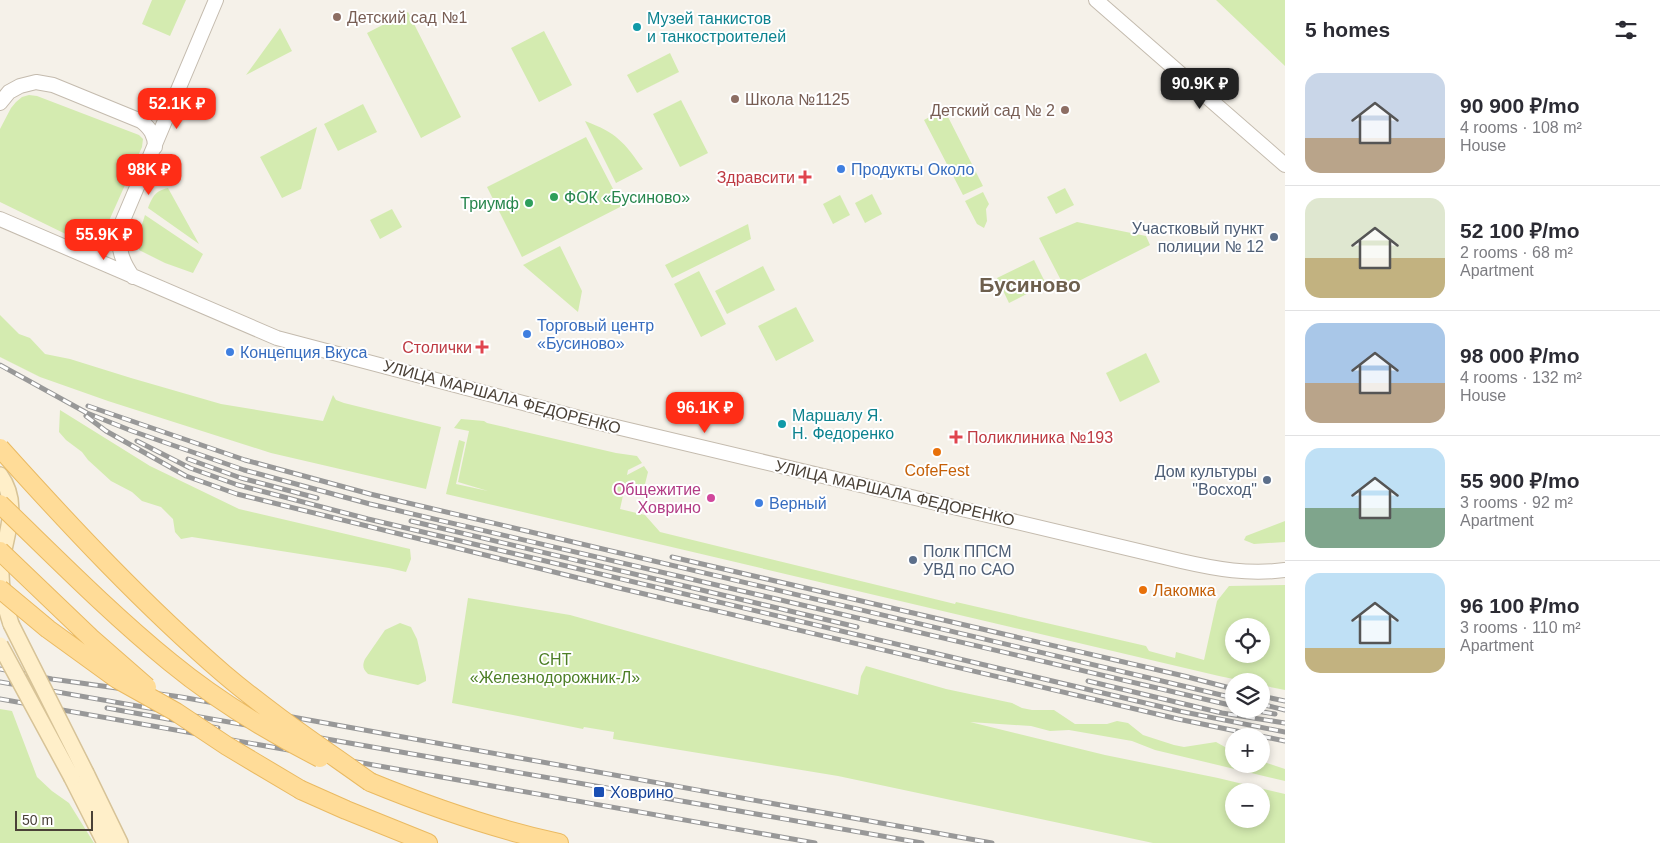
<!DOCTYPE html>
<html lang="en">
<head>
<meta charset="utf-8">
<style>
	:root { --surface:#fff; --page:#f7f7f7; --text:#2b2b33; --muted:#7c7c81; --line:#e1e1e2; --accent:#ff2d16 }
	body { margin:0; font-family:Arial,sans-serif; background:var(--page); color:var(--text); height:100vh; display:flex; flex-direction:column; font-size:19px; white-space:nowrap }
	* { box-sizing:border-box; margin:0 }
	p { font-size:16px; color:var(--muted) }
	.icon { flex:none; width:28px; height:28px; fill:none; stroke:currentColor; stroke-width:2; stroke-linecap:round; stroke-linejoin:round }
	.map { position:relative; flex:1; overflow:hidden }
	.details { display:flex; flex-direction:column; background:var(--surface); width:375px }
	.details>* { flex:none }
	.buttons { position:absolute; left:1225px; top:618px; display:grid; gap:10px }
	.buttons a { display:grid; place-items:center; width:45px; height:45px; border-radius:50%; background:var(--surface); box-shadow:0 2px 8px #0003; font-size:25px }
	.scale { position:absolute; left:15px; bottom:12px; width:78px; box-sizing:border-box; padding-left:5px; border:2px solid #4a4137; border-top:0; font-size:14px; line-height:18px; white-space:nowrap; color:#4a4137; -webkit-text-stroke:4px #fff; paint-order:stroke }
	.price { position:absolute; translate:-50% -42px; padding:0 11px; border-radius:10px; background:var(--accent); color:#fff; font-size:16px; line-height:32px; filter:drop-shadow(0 1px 2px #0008) }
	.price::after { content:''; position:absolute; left:50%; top:30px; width:15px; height:11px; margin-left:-8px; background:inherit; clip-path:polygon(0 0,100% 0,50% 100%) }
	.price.current { background:#222; color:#fff }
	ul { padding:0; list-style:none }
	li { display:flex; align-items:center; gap:15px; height:125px; padding:0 20px }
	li+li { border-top:1px solid var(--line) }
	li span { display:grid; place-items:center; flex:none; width:140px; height:100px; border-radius:15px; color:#555 }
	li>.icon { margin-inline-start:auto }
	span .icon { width:60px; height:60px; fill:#fffc; stroke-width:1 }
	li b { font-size:21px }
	h2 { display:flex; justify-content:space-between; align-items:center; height:60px; padding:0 20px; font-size:21px }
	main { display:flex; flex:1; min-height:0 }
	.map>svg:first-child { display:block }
	.green { fill:#d4ebb0; fill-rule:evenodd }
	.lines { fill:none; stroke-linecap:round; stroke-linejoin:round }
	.tertiary-casing { stroke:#c4bbae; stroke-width:16 }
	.secondary-casing { stroke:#d7c397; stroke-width:18 }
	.primary-casing { stroke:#eaba62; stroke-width:20 }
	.tertiary { stroke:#fff; stroke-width:14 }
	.secondary { stroke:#ffefc9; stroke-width:15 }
	.primary { stroke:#ffdc98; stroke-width:18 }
	.rail-casing { stroke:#989898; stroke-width:5 }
	.rail { stroke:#fff; stroke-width:3; stroke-dasharray:9; stroke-linecap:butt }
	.secondary-bridge-casing { stroke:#d7c397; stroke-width:18; stroke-linecap:butt }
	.primary-bridge-casing { stroke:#eaba62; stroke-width:20; stroke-linecap:butt }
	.secondary-bridge { stroke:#ffefc9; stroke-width:15 }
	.primary-bridge { stroke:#ffdc98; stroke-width:18 }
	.education-dot { fill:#8d6e63; stroke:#fff; stroke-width:2 }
	.culture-dot { fill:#0f9aa8; stroke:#fff; stroke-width:2 }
	.shop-dot { fill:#3f7fe0; stroke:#fff; stroke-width:2 }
	.health-dot { fill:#e0444e; stroke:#fff; stroke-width:2 }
	.leisure-dot { fill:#2e9e5b; stroke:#fff; stroke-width:2 }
	.service-dot { fill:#5c6f8a; stroke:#fff; stroke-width:2 }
	.food-dot { fill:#e8710a; stroke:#fff; stroke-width:2 }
	.hotel-dot { fill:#d1479c; stroke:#fff; stroke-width:2 }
	.transit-dot { fill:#1a4fb4; stroke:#fff; stroke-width:2 }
	.labels { text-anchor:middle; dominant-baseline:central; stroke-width:4; stroke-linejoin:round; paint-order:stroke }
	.education-label { font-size:16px; fill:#785e54; stroke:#fff; text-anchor:start }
	.culture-label { font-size:16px; fill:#0d838f; stroke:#fff; text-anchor:start }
	.shop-label { font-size:16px; fill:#366cbe; stroke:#fff; text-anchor:start }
	.health-label { font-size:16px; fill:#be3a42; stroke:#fff; text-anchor:end }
	.leisure-label { font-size:16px; fill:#27864d; stroke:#fff; text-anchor:start }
	.service-label { font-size:16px; fill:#4e5e75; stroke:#fff; text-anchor:end }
	.street-label { font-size:16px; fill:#4a4137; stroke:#fff }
	.food-label { font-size:16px; fill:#c56008; stroke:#fff }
	.hotel-label { font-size:16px; fill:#b23c85; stroke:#fff; text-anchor:end }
	.park-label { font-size:16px; fill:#4d7f26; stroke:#fff }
	.transit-label { font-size:16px; fill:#164399; stroke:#fff; text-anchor:start }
	.district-label { font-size:21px; font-weight:bold; fill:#6d5f4d; stroke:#fff }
</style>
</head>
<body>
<main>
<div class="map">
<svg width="1285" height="843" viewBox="0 0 1285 843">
	<rect width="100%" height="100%" fill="#f5f1e9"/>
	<path class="green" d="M152,0H186L170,36L142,24Z
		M1216,0H1285V66Z
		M408,12L461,117L421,138L367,33Z
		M280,28L292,51L246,75Z
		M544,31L572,85L539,102L511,48Z
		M670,53L679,72L637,93L627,75Z
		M29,95L37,96L139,135L143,139L142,147L104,232C98,239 90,243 80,241L0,202V129L11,108L16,102L22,97Z
		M681,100L708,153L680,167L653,114Z
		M363,104L377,132L338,151L324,124Z
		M944,109L983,186L963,195L924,120Z
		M585,121C617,133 624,142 643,169L616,183Z
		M317,127L301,189L282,198L260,157Z
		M586,137L622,206L522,257L487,187Z
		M168,188L199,244L148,208C153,196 155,191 168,188Z
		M1065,188L1074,205L1056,214L1047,197Z
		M983,192L989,204L986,209L987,221L984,228L977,224L965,201Z
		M872,194L882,214L865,223L855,203Z
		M840,195L850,215L833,224L823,204Z
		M392,209L402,227L380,239L370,220Z
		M145,215L203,254L193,273L165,263L139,250L138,237Z
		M1077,222L1146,236L1150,245L1065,288L1039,238Z
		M748,224L751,239L672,278L665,265Z
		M560,246L582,291L578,312L523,265Z
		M1034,260L1046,284L1009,303L997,278Z
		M763,266L775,290L727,314L715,291Z
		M699,271L726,324L701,337L674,284Z
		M796,307L814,341L776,361L758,326Z
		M0,315L19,334L30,338L45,354L70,359L131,378L221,404L323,421L333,395L336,400L344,403L441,427L426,489L271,453L108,401L40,377L0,357Z
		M1146,353L1160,382L1120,402L1106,373Z
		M60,410L150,466L239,509L410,549L411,559L406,572L389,568L192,537L181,539L175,532L173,519L161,507L142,501L132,492L111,481L88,460L82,452L66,440L59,432Z
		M461,419L484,421L487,423L616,453L637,456L642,463L628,470L627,475L644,466L648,472L644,488L626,482L620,509L645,515L660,532L955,604L956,602L1146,646L1149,651L1175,658L1176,652L1204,660L1217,601L1229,586L1285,585V690L1261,685V681H1243L1219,676L446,494L459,440L465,442L456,484L488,491L458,482L469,431L454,428ZM1261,626V654H1234V626Z
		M1285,521V542L1254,544L1244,540L1246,536Z
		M468,598L570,615L858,695L861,676L866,666L946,689L1012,703L1022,708L1032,710H1054L1075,724H1107L1117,721L1128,723L1143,735L1174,745L1184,747L1216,742L1234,752V764H1261V761L1285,769V781L1155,750L1132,741L1069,730L1050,731L1031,726L970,722L1105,755L1218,778L1285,794V843H1153L838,776L613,739L614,732L584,727L583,729L452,703ZM1234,791H1261V819H1234Z
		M400,623L411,627L417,639L426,677V681L418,685L368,674C363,669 362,666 365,659L385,630Z
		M0,709L12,711L37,777L52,791L69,803L94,843H0Z"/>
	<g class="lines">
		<g class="tertiary-casing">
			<path id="tertiary" d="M1096,0L1285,165
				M0,103L9,92L20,86L36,82L53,85L141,121C150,128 155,135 155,147
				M0,219L277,338L591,421L1181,561C1216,569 1249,575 1285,570
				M118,232C119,250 122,262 133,277
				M77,252C94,254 107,243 118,232L216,0"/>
		</g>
		<g class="secondary-casing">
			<path id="secondary" d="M0,475C22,506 4,535 1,568C0,588 5,606 11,624
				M86,773L120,843
				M72,778L105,843"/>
		</g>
		<g class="primary-casing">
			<path id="primary" d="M370,782C431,807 494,829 559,843
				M301,790L346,810L428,843"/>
		</g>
		<use href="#tertiary" class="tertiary"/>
		<use href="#secondary" class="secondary"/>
		<use href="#primary" class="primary"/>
		<g class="rail-casing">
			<path id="rail" d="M0,365L87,413L132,431L244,470L370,504L1234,706
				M88,406L245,460L370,494L1234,698
				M86,416L106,431L186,476L237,494L619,588L1178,719L1285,741
				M137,441L190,468L238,485L368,519L1179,711L1285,732
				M188,459L241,478L317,498
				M411,521L857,627
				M672,557L1184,676L1234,689
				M0,669L52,679L181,697L992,843
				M1088,681L1222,713L1285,723
				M0,682L922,843
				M1261,696L1285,701
				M0,699L815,843
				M1261,704L1285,710
				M107,708L218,728
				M1245,709L1275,714"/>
		</g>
		<use href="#rail" class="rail"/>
		<g class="secondary-bridge-casing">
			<path id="secondary-bridge" d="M11,624L86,773
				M0,645L72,778"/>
		</g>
		<g class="primary-bridge-casing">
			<path id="primary-bridge" d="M0,448C71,527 144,605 224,674C270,713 321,747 370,782
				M0,504C56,558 110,613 170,662C215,699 267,731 320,758
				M0,551L91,638L147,687
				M0,589L48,629L117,679L176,712L227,746L301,790"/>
		</g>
		<use href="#secondary-bridge" class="secondary-bridge"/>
		<use href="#primary-bridge" class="primary-bridge"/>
	</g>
	<g class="education-dot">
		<circle cx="337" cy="17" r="5"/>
		<circle cx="735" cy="99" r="5"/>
		<circle cx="1065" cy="110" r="5"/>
	</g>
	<g class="culture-dot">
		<circle cx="637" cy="27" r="5"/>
		<circle cx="782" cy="424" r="5"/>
	</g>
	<g class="shop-dot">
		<circle cx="841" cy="169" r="5"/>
		<circle cx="527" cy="334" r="5"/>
		<circle cx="230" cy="352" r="5"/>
		<circle cx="759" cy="503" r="5"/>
	</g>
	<g class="health-dot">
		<path d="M802.5 169.5h5v5h5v5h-5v5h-5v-5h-5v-5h5z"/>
		<path d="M479.5 339.5h5v5h5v5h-5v5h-5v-5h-5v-5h5z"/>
		<path d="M953.5 429.5h5v5h5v5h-5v5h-5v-5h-5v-5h5z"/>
	</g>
	<g class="leisure-dot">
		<circle cx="554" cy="197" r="5"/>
		<circle cx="529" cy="203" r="5"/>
	</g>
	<g class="service-dot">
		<circle cx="1274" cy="237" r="5"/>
		<circle cx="1267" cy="480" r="5"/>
		<circle cx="913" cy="560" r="5"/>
	</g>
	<g class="food-dot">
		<circle cx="937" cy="452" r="5"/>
		<circle cx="1143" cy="590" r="5"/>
	</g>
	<circle class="hotel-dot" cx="711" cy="498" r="5"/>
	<rect class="transit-dot" x="593" y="786" width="12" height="12" rx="2.5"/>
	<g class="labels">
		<g class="education-label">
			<text x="347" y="17">Детский сад №1</text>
			<text x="745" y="99">Школа №1125</text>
			<text x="1055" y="110" text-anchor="end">Детский сад № 2</text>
		</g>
		<g class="culture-label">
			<text x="647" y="18">Музей танкистов<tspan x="647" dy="18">и танкостроителей</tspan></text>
			<text x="792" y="415">Маршалу Я.<tspan x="792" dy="18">Н. Федоренко</tspan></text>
		</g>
		<g class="shop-label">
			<text x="851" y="169">Продукты Около</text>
			<text x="537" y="325">Торговый центр<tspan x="537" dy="18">«Бусиново»</tspan></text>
			<text x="240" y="352">Концепция Вкуса</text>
			<text x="769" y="503">Верный</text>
		</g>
		<g class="health-label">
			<text x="795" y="177">Здравсити</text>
			<text x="472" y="347">Столички</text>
			<text x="967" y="437" text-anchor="start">Поликлиника №193</text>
		</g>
		<g class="leisure-label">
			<text x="564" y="197">ФОК «Бусиново»</text>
			<text x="519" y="203" text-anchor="end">Триумф</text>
		</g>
		<g class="service-label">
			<text x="1264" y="228">Участковый пункт<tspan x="1264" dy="18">полиции № 12</tspan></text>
			<text x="1257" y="471">Дом культуры<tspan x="1257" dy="18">"Восход"</tspan></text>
			<text x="923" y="551" text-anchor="start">Полк ППСМ<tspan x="923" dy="18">УВД по САО</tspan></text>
		</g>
		<g class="street-label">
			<text transform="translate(502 397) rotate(15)">УЛИЦА МАРШАЛА ФЕДОРЕНКО</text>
			<text transform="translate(895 493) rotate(13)">УЛИЦА МАРШАЛА ФЕДОРЕНКО</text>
		</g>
		<g class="food-label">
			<text x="937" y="470">CofeFest</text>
			<text x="1153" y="590" text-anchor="start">Лакомка</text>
		</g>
		<g class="hotel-label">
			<text x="701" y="489">Общежитие<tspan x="701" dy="18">Ховрино</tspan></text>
		</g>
		<g class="park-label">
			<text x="555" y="659">СНТ<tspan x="555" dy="18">«Железнодорожник-Л»</tspan></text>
		</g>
		<g class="transit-label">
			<text x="610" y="792">Ховрино</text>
		</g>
		<g class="district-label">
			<text x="1030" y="284">Бусиново</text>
		</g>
	</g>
</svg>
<div class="buttons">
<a><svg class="icon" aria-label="locate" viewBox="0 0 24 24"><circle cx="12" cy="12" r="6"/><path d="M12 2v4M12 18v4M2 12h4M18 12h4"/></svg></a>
<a><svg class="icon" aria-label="layers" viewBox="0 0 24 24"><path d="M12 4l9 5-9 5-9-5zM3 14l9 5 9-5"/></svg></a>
<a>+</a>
<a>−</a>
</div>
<div class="scale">50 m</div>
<b class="price current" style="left:1200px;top:110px">90.9K ₽</b>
<b class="price" style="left:177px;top:130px">52.1K ₽</b>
<b class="price" style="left:149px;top:196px">98K ₽</b>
<b class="price" style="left:104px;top:261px">55.9K ₽</b>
<b class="price" style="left:705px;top:434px">96.1K ₽</b>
</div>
<section class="details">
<h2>5 homes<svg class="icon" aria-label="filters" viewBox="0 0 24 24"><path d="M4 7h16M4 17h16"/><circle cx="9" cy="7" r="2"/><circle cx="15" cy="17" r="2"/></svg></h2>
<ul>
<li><span style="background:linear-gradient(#c9d6e8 65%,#b9a48a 0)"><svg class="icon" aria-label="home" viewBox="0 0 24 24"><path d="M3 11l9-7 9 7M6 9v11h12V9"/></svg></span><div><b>90 900 ₽/mo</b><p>4 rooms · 108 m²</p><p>House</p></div></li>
<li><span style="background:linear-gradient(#dfe7d0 60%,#c2b280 0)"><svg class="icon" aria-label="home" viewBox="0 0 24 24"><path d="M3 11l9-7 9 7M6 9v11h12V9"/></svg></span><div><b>52 100 ₽/mo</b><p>2 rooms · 68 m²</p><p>Apartment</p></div></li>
<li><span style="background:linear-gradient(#a9c7e8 60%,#b9a48a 0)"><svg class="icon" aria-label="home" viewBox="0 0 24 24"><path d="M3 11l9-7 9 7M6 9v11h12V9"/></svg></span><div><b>98 000 ₽/mo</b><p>4 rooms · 132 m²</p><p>House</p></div></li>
<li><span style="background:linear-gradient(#bfe0f5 60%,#7fa58c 0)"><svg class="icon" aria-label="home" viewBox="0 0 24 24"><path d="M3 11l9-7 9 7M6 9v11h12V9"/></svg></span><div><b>55 900 ₽/mo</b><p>3 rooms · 92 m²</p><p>Apartment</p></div></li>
<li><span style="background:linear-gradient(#bfe0f5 75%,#c2b280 0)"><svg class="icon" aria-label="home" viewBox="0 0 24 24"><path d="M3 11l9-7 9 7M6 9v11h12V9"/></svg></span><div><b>96 100 ₽/mo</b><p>3 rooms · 110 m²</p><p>Apartment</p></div></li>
</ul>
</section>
</main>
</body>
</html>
